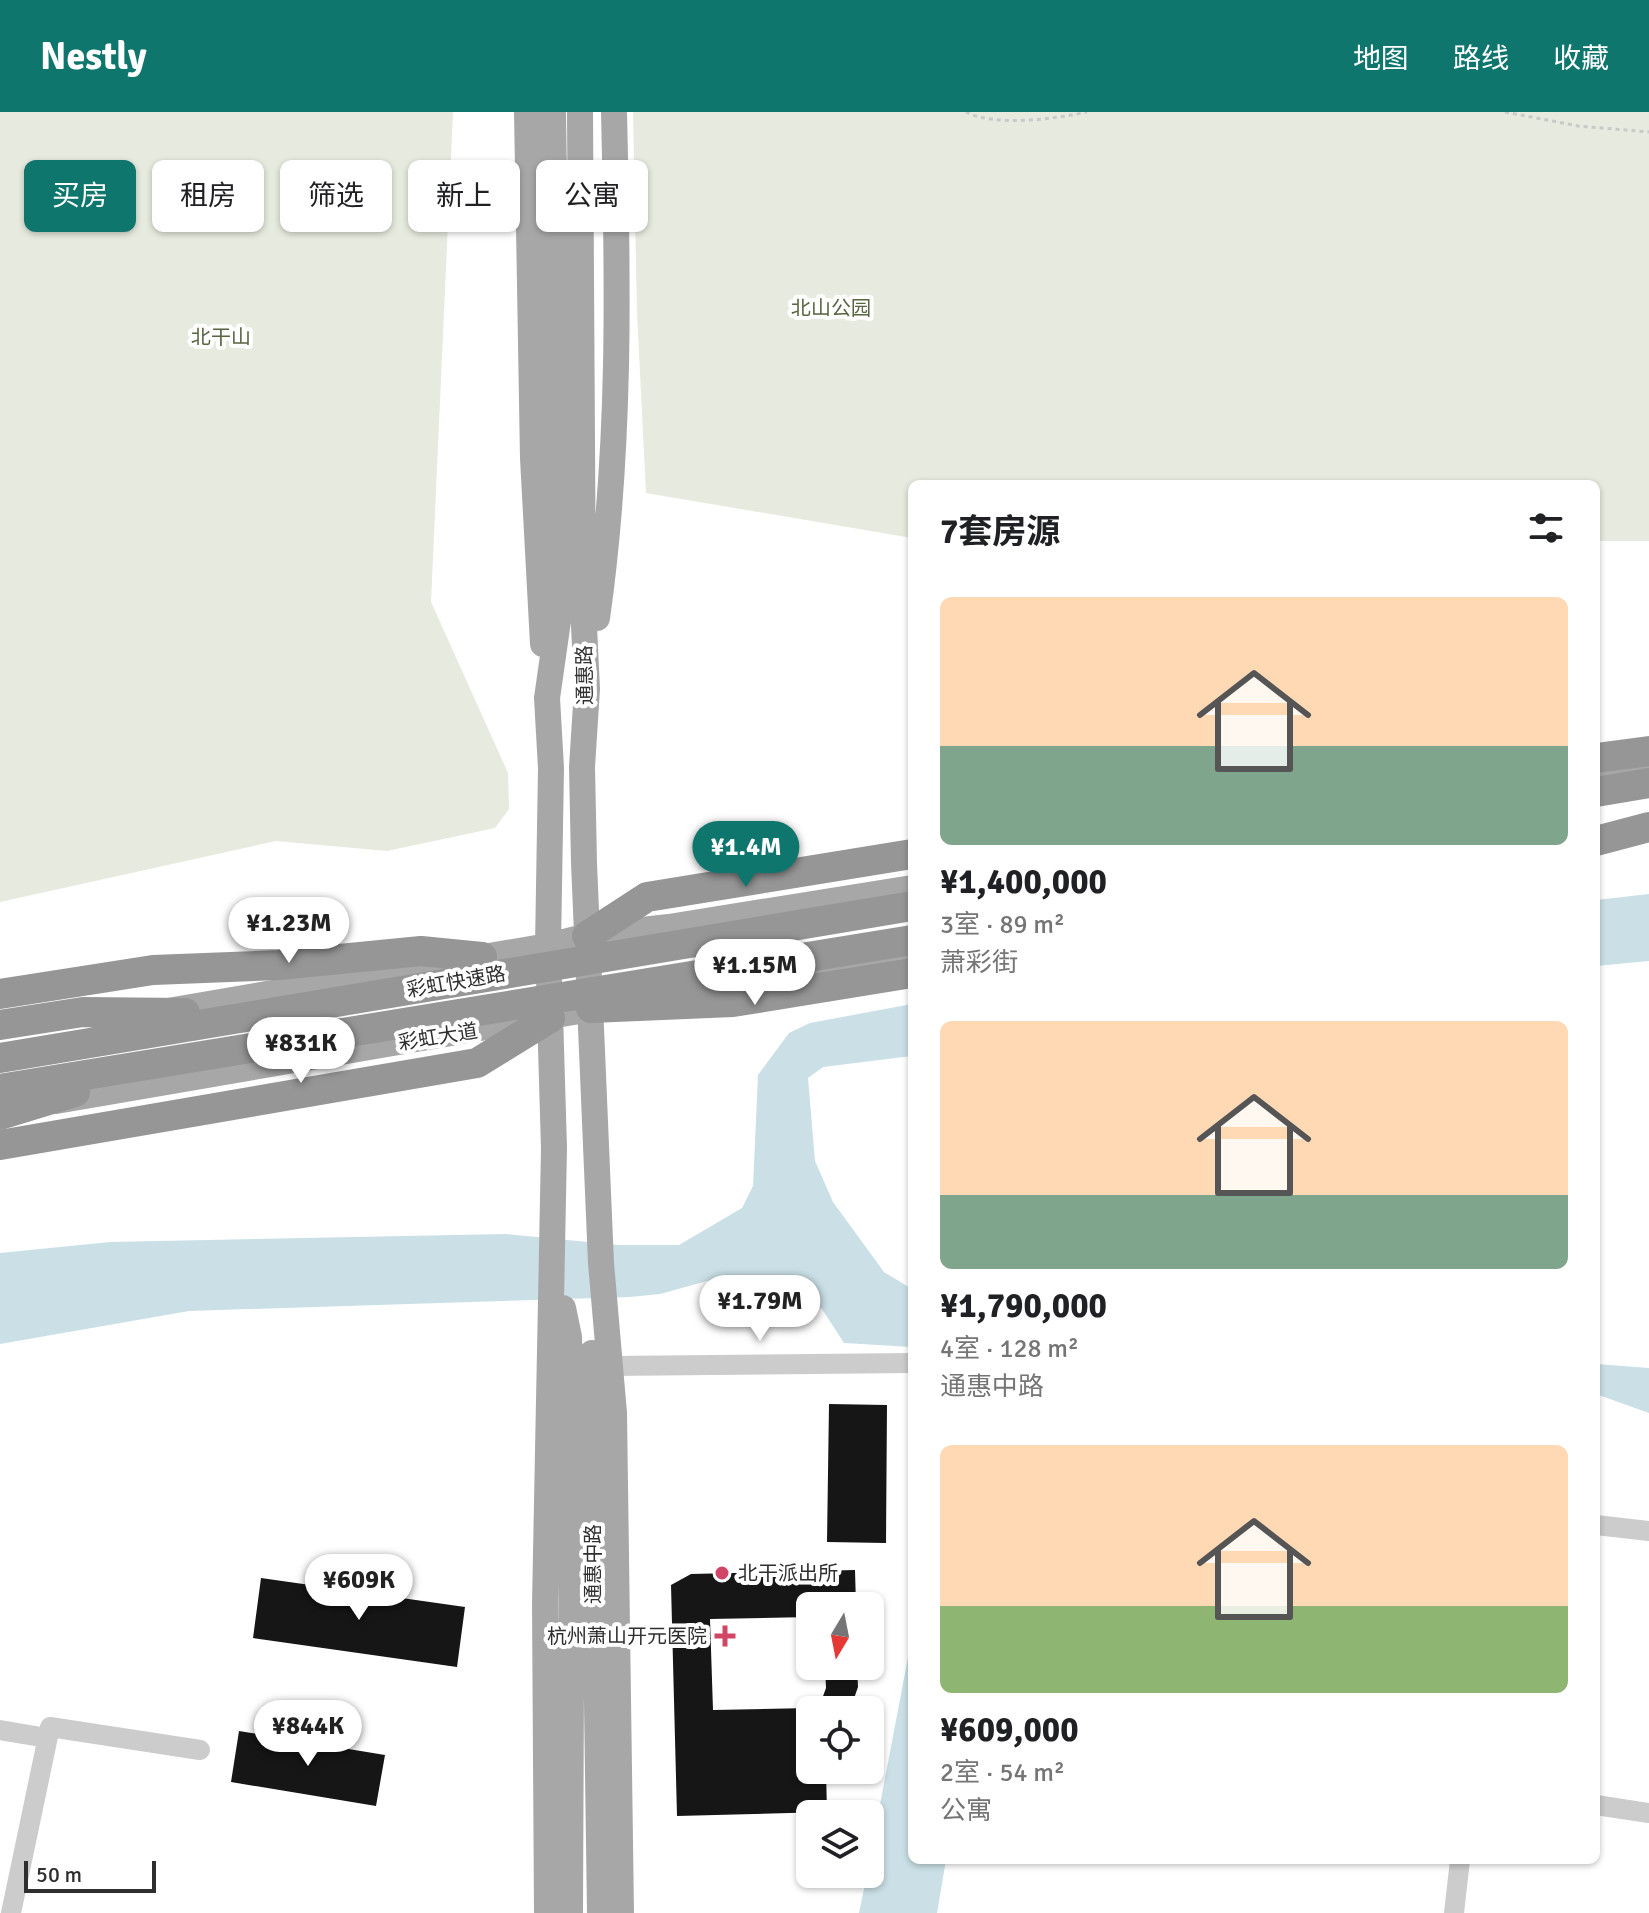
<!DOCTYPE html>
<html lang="zh">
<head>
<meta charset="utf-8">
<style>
	:root { --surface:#fff; --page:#f6f6f6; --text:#202124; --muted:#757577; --accent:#0f766e }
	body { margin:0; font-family:Signika,"Noto Sans SC",sans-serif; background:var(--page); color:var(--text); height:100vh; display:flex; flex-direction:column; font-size:30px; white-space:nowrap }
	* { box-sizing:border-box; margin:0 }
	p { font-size:26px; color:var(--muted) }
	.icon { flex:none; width:44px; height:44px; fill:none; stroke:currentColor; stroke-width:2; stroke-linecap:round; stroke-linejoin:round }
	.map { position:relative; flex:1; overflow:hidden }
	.sheet { position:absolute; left:908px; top:368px; width:692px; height:1384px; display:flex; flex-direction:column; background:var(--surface); border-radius:12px; box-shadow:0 2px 6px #0004 }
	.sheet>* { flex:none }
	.banner { position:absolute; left:24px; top:48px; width:760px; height:72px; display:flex; gap:16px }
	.needle { width:52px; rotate:190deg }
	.buttons { position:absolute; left:796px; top:1480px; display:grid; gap:16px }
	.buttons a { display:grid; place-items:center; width:88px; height:88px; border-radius:12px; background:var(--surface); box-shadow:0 2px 6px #0004; font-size:40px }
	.scale { position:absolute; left:24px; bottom:20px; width:132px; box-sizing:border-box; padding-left:8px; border:4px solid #2f2f2f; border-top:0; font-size:22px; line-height:28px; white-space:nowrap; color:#2f2f2f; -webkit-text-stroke:6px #fff; paint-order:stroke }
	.price { position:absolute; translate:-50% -68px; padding:0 18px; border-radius:28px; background:#fff; color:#222; font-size:26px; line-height:52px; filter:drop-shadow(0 2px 4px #0008) }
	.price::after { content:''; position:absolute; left:50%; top:48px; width:24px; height:18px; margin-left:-12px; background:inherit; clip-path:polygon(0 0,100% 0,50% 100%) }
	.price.on { background:var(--accent); color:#fff }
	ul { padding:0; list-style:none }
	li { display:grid; align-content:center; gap:16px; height:424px; padding:0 32px }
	li span { display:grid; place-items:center; height:248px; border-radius:12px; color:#555 }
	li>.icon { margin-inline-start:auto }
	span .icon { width:144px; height:144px; fill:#fffc; stroke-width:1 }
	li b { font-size:34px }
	h2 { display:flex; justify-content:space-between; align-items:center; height:96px; padding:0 32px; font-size:34px }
	.chip { padding:0 28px; border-radius:12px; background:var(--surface); box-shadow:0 2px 6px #0004; font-size:28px; line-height:72px }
	.chip.on { background:var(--accent); color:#fff }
	header { display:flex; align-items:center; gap:48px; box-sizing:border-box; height:112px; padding:0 40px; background:var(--accent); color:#fff }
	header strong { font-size:38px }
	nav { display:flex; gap:44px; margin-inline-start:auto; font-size:28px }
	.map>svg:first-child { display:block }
	.green { fill:#e7eade }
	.water { fill:#cae0e6 }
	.building { fill:#161616 }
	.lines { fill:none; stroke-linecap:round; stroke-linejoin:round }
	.path { stroke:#c9c9c9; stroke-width:3; stroke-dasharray:4 4; stroke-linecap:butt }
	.minor { stroke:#ccc; stroke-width:20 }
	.major { stroke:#a7a7a7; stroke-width:26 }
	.highway { stroke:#969696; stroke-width:30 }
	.highway-bridge { stroke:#969696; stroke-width:30 }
	.poi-dot { fill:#d14667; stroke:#fff; stroke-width:3 }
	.labels { text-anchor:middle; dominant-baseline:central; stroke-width:8; stroke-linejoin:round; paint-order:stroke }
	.park-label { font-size:20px; fill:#586541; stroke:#fff }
	.street-label { font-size:20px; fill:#2f2f2f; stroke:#fff }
	.poi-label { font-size:20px; fill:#2f2f2f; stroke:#fff; text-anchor:start }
</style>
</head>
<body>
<header>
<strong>Nestly</strong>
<nav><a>地图</a><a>路线</a><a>收藏</a></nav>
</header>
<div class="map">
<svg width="1649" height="1801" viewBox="0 0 1649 1801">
	<rect width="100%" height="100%" fill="#fff"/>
	<path class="green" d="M0,0H453L431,490L508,661L509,697L495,716L387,739L276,729L0,790Z
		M633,0H1649V429H1596V372H912V426L646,381L637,201Z"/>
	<path class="water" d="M1649,782V849L1596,854V788Z
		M912,892V944L823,955L808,966L815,1049L833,1090L884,1160L912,1177V1235L844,1231L822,1197L786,1175L729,1163L660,1182L630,1185L189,1199L0,1232V1141L110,1130L506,1122L619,1133H679L742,1096L753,1074L758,963L789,921L810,911Z
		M1596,1252L1649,1256V1301L1596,1282Z
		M912,1492V1748H946L937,1801H859L867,1762H870V1745L909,1540Z"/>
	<path class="building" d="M829,1292L887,1293L886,1431L827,1430Z
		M855,1458L856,1494H810V1505L710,1507L713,1598L810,1596V1658H826L827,1700L677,1704L671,1473L691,1462Z
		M261,1466L465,1495L457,1555L253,1526Z
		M825,1554H857L858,1575L850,1598H818L826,1576Z
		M239,1619L385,1643L376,1694L231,1670Z"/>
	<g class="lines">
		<path class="path" d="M966,0C995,15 1055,7 1087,0
			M1505,0L1578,14L1649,20"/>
		<path class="minor" d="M609,1254L912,1251
			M1596,1413L1649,1419
			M0,1618L47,1626
			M1596,1693L1649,1701
			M11,1801L50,1615L200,1638
			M1454,1801L1460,1748"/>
		<path class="major" d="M527,0L533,346L543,532
			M580,0L583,493L587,577L582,655L584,751L601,1151L614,1301L621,1801
			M597,506C621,338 618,169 614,0
			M1596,664L1649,657
			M686,881L912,845
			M162,900L548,834L587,824L669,815L912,776
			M56,989L608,894
			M563,1196L569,1225L572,1326L570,1801
			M592,1241L600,1801
			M547,1801L545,1492L554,1036L548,834L551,656L547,586L561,488L553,0"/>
		<path class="highway" d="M1596,646L1649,639
			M1596,680L1649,671
			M1596,729L1649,715
			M587,824L647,785L912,742
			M0,882L153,858L279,853L421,839L482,845
			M591,896L733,890L912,861
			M0,1033L477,951L550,906"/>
		<path class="highway-bridge" d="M0,913L83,900L185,901
			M0,946L912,794
			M0,977L912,828
			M0,1003L75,980"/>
	</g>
	<g class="poi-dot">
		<circle cx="722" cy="1461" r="8"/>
		<path d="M721 1512h8v8h8v8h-8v8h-8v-8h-8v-8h8z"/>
	</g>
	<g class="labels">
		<g class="park-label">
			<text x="831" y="196">北山公园</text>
			<text x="221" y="225">北干山</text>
		</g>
		<g class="street-label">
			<text transform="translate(585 563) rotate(-91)">通惠路</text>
			<text transform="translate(456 870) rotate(-10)">彩虹快速路</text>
			<text transform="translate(438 925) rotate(-9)">彩虹大道</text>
			<text transform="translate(593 1452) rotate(-90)">通惠中路</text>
		</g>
		<g class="poi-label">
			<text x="738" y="1461">北干派出所</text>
			<text x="707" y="1524" text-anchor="end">杭州萧山开元医院</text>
		</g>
	</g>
</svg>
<div class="buttons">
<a><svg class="needle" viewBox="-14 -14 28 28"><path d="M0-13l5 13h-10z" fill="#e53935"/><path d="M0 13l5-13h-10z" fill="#757577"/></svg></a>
<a><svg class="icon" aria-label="locate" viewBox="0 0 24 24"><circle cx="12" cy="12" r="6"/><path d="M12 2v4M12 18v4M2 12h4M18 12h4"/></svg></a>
<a><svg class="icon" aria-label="layers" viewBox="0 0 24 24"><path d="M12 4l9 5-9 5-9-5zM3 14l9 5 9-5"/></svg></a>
</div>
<div class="scale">50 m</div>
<b class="price on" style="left:746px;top:777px">¥1.4M</b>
<b class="price" style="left:289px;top:853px">¥1.23M</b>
<b class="price" style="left:755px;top:895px">¥1.15M</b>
<b class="price" style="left:301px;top:973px">¥831K</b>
<b class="price" style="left:760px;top:1231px">¥1.79M</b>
<b class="price" style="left:359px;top:1510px">¥609K</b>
<b class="price" style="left:308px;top:1656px">¥844K</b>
<div class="banner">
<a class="chip on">买房</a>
<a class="chip">租房</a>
<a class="chip">筛选</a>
<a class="chip">新上</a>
<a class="chip">公寓</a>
</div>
<section class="sheet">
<h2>7套房源<svg class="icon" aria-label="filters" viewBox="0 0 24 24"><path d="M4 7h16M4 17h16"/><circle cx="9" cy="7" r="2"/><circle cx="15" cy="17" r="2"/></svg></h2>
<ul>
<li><span style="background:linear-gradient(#ffd9b3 60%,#7fa58c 0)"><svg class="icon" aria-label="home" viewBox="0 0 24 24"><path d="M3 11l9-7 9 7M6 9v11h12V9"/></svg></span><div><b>¥1,400,000</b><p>3室 · 89 m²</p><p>萧彩街</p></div></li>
<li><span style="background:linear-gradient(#ffd9b3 70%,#7fa58c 0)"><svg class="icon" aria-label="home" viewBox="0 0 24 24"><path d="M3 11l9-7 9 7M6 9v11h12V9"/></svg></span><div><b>¥1,790,000</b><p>4室 · 128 m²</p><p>通惠中路</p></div></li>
<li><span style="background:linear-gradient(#ffd9b3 65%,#8fb573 0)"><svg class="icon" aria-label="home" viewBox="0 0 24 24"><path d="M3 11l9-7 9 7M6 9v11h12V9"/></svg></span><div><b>¥609,000</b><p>2室 · 54 m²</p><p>公寓</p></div></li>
</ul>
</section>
</div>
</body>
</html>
